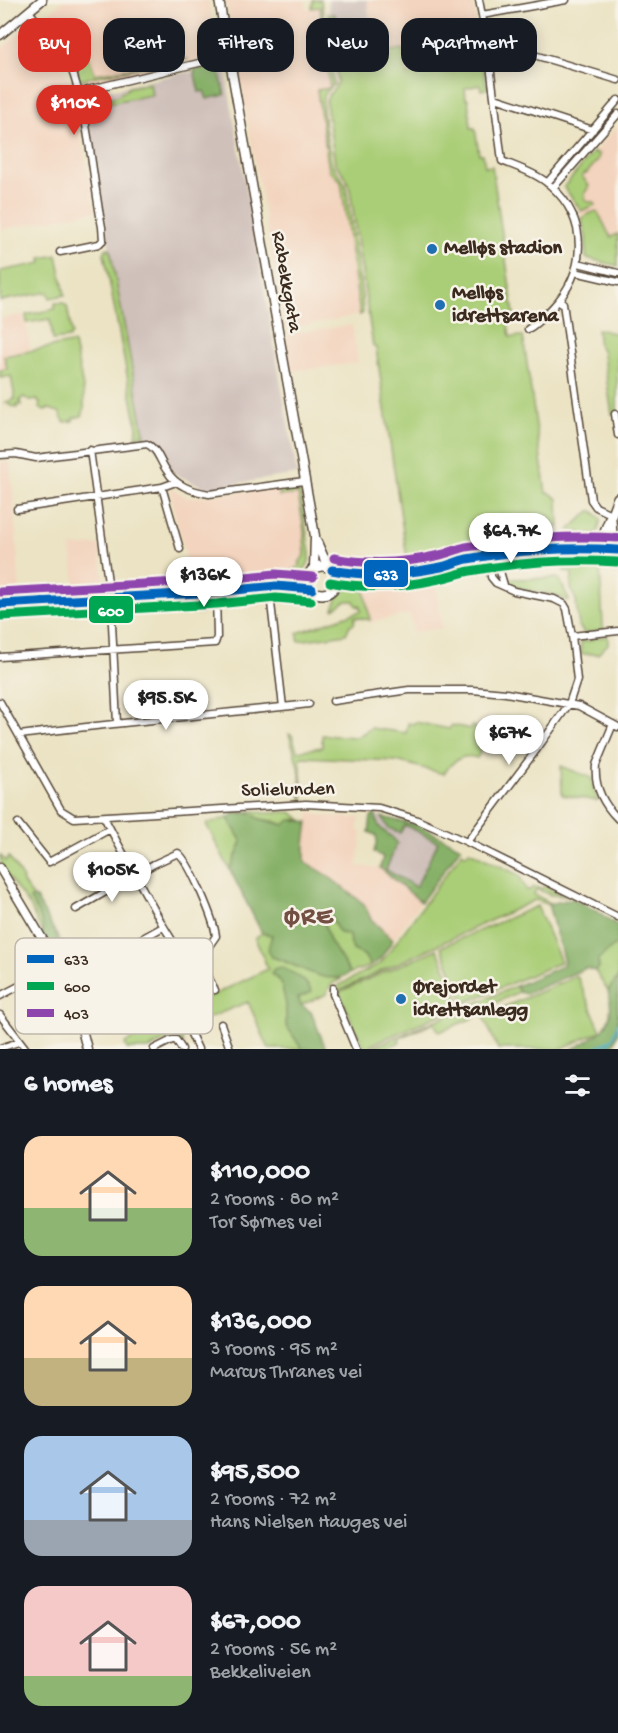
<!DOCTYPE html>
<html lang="en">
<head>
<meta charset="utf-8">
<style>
	:root { --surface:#171b24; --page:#242831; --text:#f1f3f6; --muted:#9ea1a6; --accent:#d93025 }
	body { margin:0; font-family:"Gochi Hand",sans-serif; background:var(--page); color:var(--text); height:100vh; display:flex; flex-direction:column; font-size:22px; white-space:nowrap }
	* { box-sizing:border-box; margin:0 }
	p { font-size:20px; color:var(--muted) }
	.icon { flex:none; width:33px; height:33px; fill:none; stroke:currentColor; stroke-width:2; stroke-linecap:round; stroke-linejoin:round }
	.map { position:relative; height:1049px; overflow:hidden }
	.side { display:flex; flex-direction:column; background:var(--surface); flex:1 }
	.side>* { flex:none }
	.hud { position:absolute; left:18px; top:18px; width:582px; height:54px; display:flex; gap:12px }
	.price { position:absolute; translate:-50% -51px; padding:0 14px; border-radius:21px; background:#fff; color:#222; font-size:20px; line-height:39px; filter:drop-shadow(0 2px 3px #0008) }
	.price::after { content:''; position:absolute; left:50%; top:36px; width:18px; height:14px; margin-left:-9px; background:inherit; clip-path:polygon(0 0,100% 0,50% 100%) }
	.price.current { background:var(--accent); color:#fff }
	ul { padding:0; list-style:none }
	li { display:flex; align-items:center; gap:18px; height:150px; padding:0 24px }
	li span { display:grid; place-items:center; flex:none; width:168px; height:120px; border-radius:18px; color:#555 }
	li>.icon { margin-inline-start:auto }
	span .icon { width:72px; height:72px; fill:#fffc; stroke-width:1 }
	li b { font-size:26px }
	h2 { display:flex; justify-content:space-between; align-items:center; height:72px; padding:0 24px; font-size:26px }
	.chip { padding:0 21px; border-radius:18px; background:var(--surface); box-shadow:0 3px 15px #0003; font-size:21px; line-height:54px }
	.chip.current { background:var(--accent); color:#fff }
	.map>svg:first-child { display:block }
	.built { fill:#f3d4be }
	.industrial { fill:#cfc0ba }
	.green { fill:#aace77; stroke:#727c4a; stroke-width:1.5 }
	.forest { fill:#87b168; stroke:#616e43; stroke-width:1.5 }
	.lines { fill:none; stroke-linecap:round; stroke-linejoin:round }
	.stream { stroke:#48abc8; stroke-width:2 }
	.street-casing { stroke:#554637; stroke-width:9 }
	.secondary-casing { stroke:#554637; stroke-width:11 }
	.primary-casing { stroke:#554637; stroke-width:12 }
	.street { stroke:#fff; stroke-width:6 }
	.secondary { stroke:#fff; stroke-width:8 }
	.primary { stroke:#fff; stroke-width:9 }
	.bus-1-casing { stroke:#f7f3e8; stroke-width:14 }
	.bus-2-casing { stroke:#f7f3e8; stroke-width:14 }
	.bus-3-casing { stroke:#f7f3e8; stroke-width:14 }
	.bus-1 { stroke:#0065bd; stroke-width:9 }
	.bus-2 { stroke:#00a651; stroke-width:9 }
	.bus-3 { stroke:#8e44ad; stroke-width:9 }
	.poi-dot { fill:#1f6fb2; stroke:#f7f3e8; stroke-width:2 }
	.labels { text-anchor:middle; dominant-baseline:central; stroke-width:5; stroke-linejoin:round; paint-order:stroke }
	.poi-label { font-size:20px; font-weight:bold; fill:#3b2a1e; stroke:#f7f3e8; text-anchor:start }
	.street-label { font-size:20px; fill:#3b2a1e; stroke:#f7f3e8 }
	.district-label { font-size:26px; font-weight:bold; letter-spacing:1.5px; fill:#734f43; stroke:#f7f3e8 }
	.key { fill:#f7f3e8; stroke:#bfb7ab; stroke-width:1.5 }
	.key-label { font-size:16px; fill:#3b2a1e }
	.line-badge { stroke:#f7f3e8; stroke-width:2 }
	.badge-label { font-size:16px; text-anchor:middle; font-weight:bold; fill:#fff }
</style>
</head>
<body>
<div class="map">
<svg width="618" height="1049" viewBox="0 0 618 1049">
	<rect width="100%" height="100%" fill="#f7f3e8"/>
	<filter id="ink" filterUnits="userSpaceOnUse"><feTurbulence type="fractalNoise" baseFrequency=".0167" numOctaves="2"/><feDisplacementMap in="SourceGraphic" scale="12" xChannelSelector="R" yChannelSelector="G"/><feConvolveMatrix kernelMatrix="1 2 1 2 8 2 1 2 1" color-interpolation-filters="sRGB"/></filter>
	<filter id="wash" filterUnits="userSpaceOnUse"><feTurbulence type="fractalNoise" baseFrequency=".008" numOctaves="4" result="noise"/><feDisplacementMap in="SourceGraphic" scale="24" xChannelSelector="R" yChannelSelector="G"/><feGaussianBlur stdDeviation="1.35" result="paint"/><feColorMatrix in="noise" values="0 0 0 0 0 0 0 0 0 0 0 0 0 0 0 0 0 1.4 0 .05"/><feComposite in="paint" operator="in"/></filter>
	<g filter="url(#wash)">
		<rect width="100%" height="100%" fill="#ebe3c3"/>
		<path class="built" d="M64,0H208L217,52L214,56L191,62L83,86L79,80L71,57L56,37L44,17Z
			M226,0H305L307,9L320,7L331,88L318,91L329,170L341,182L360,315L285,329Z
			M367,0H473L483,64L407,75L403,49L375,53Z
			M27,26L33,30L58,61L71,83L95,211L0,230V50Z
			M618,125V266L586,258V237L584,223L578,210L564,187Z
			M23,314L30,341V351L4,356L7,369L0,370V319Z
			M352,325L358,363L292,371L285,337L289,334Z
			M10,461L14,504L20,595L0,593V462Z
			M170,487L188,498L293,487L298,488L303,504L310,554L308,565L301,573L292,576L196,587L191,583L192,579L174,511Z
			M99,545L105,590L104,592L76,593L71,547Z
			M434,575L442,628L413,632L410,614L370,622L363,583Z
			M310,812H314L318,815L360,818L357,830L362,832L357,866L381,868L421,902L393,940L371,919L364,904L324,873L305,862V844Z"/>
		<path class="industrial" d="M328,0H367L375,53L360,56L332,44Z
			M224,64L297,474L206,488L177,475L166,464L157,448L147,441L143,428L84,106L96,105L99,98L110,90Z
			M376,815L382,817L388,828L400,833L405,825L438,842L416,887L386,870L395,838L384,831L378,824Z"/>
		<path class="green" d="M313,0H321L334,84L323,96C321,107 328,150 332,163C334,172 344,177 346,187L362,297L363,313L360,315L341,182L329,170L317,90L330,88L320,7L312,8Z
			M328,14H335L338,36L356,32L360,56L403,49L407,75L477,65L475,43L479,42L486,85L492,84V87L481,90L480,85L465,88L466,99H468L471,128H475L479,154H483L485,167L492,166L515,321L508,323L510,337L523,336L546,493H550L558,499L559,527H556L553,531L554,533H559L557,537L516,541L410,560L407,558L376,348L373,346L350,190L346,177L335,163L326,103C326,93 336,91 338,81Z
			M83,48L91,62L95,74L189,59L148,68L143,67L79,80L72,57Z
			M150,83L152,95L96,105V102L117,96L130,87Z
			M593,152L599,154L598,160L586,174L584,173L582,176L589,186L585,193V200L589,202H594L595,205L581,211L564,187Z
			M596,211C602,216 605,229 611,237L618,234V266L586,258V237L582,219L586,215Z
			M110,248L143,428L147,441H144L142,433L138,436V439H136L137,427L104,253L106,249Z
			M57,255L65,295L50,298L48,292L0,301V271L42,263L41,258Z
			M55,303H63L67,306L72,334L69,338L53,340L50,319L27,323L26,315L55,309Z
			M597,329L618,334L617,413L612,414L602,349L599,347Z
			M71,343L74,344C77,361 89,401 82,416L73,418V421L64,422L59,412L50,409L43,410L39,407L40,404L38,400L30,401L24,397L20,400L21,405H17V408L9,405L8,402L4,403L15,399L11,376L0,378V370L7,369L4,356Z
			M296,487L300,489L310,554C310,563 307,569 299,573C279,584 221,585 196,587L191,581L199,584L288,574L301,565L299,563L305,555L304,531L298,494L279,496L280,490Z
			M590,511H593L601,519L598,532L580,536L581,532L569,530Z
			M600,562L603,627L605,630L584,633L579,626L576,604L577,603L571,588L572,573L564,571L565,564Z
			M557,578L560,580L569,600L567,601C549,588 522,596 506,579Z
			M363,583L370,620L355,617L354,624L350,625L346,634L299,641L297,633L361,611L360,605L357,606L354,601H346L334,609C337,592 347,586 363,583Z
			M608,636V644L598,654H581V642L592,640L593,638Z
			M415,722L449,729L452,725L471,729L472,726L482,730L477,743L480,753L477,758C462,753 452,761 444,774L397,761L302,757L300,759L303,800H301L300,773L289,734L292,735L297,751L322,747V735L357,737L371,728L406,733L408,723L414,724Z
			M561,766L592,778L593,787L598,801L562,795Z
			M255,811L265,813L291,812L304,821L296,819L284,825L274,821L260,819L251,813H234Z
			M228,818L242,842L230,870L206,824Z
			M469,851L519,875L527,891L534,887L542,888L544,886L566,896L551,895L537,889L534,893L535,895L550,903L548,904L535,900L336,992L338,986L381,963L462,852L466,855Z
			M0,855L5,861L9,857L23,879L22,881L33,897L30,899C36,910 45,923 43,935C39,926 35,917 31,908C22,893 0,873 0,855Z
			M537,906L561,962L465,1003L441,947Z
			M331,916L339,933L348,934L353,950L364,955L371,966L350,973L330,941L323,920Z
			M262,933L272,935L270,943L272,957L321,976L341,979L332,984L325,995L301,1005L298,998L311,992C301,972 292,974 271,974L281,982L286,1004V1025L302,1049H269L248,1002L183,1028L182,1040L184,1047L174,1036L149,1049H127L125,1043L203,1000L268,969L255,938Z
			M618,943V977L608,991L595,971L599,967L597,959Z
			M437,949L462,1005L364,1048L339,992Z
			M75,968L98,1033L88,1037L66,973Z
			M577,976L601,1031L560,1049H498L483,1016Z
			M516,986L519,992L475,1012L476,1016L473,1018L439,1032L434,1023L399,1038L400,1042L384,1049H369Z"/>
		<path class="forest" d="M218,65L225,95L207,99L204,91L199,92L194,70Z
			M251,813L260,819L284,825L290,820L308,822L305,844V862L324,873L364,904L371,919L393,940L380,959L371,966L364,955L353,950L348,934L339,933L331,916L323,920L330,941L350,973C327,989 295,962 272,957C265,950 270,944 272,935L262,933L230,870L242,842L228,818L234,814Z
			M375,814C376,818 377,821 378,824C382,833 393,835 397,843L386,870L416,887L438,842L405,825L400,833L388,828L382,817L417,825L461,847L421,902L380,868L383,857L374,852L377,841L376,835L369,832L371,817Z
			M33,897L36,898L75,968L66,973L43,935C45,922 36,910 30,899Z
			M573,899L598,912L618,926V943L598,959L599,968L595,971L586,968L526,994L519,992L516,986L562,966L564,962L548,904Z
			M281,967C296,975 304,977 312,992L298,998L301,1005L311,1012L326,1049H302L286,1025V1004L281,982L271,973L274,969Z
			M618,977V1032L614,1044L603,1049H572C599,1036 618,1025 608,991Z"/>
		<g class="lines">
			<path class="stream" d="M607,1043L613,1049
				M594,1049L613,1039L618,1023"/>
		</g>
	</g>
	<g filter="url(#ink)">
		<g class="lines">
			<g class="street-casing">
				<path id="street" d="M479,0L487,41L502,161C519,168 538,174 551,186C590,221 586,273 552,308C544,316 537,324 528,329
					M29,11L70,65C89,115 92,175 102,227L103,240L99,244L60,252
					M482,15L566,0
					M487,41L618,80
					M78,94L91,89L228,56
					M495,98L593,130
					M547,183L618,100
					M553,188L618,114
					M578,263L618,273
					M575,272L618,282
					M559,300L563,303L591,500L596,507L611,514
					M615,414L618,435
					M90,450L111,604L117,723
					M0,455L16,454L36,458L147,444C158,449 160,462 167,471C176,486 192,491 209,494L304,481
					M162,487L180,549
					M17,509L162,487L176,482
					M497,561L504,585
					M269,586L283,707
					M572,636L618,631
					M0,657L215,643L217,637L216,592
					M333,701L409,690H472L506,693L579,706L618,727
					M0,702L61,810L74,818L306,804L379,808L415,819L467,842L618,917
					M613,724L596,765C594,786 603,804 618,819
					M20,735C116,722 213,715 309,704
					M104,817C122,852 141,886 160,920C170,939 186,956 186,979L128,1011
					M18,823L49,862L110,829
					M467,842L537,749L569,704L577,680L572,636L567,609L564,604L554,599L514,591L496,583L491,577V562
					M76,909L154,864L178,853C190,862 214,920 216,936L209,946L198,956
					M178,950L198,956L215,990
					M105,959L163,927
					M333,988V994L356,1049
					M0,996L59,965
					M0,1015L26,1049
					M221,1024L230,1049
					M191,1034L198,1049
					M0,1048L19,1042
					M154,1049L172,1040H176L182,1049"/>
			</g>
			<g class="secondary-casing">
				<path id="secondary" d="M219,0L315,536L314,569
					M0,35L42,0
					M317,542L328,567
					M0,868L65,977L77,1010L87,1049"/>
			</g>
			<g class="primary-casing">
				<path id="primary" d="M602,553L604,534L618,498
					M607,553L612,536L611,519
					M452,566L466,567L537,560L618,559
					M308 580a14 14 0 1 1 28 0a14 14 0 1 1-28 0Z
					M332,570C359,578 417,573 445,566C453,564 460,560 467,559C516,551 569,546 618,550
					M282,584L304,577L310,573
					M335,585L361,577
					M0,604L216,592L276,586L312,589"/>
			</g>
			<use href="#street" class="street"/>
			<use href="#secondary" class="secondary"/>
			<use href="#primary" class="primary"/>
			<g class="bus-1-casing">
				<path id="bus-1" d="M332,570C367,577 406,574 441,567C450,565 458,561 467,559C517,550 568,547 618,550
					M0,604L216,592L276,586L312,589"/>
			</g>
			<g class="bus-2-casing">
				<path id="bus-2" d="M330,582C365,589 404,587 439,579C450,577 460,573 470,571C519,562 568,559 617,562
					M1,616L217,604L276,598L311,601"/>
			</g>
			<g class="bus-3-casing">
				<path id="bus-3" d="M334,558C368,565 406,563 440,555C449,553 457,549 466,547C516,539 567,535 618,538
					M0,592L215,580L276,574L313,577"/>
			</g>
			<use href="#bus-1" class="bus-1"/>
			<use href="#bus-2" class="bus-2"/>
			<use href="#bus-3" class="bus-3"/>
		</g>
	</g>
	<g class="poi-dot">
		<circle cx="432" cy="249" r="6"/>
		<circle cx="440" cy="305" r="6"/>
		<circle cx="401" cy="999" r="6"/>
	</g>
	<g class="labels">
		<g class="poi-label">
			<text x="444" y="249">Melløs stadion</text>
			<text x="452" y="294">Melløs<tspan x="452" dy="23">idrettsarena</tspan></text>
			<text x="413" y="988">Ørejordet<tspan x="413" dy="23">idrettsanlegg</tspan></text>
		</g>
		<g class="street-label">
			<text transform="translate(285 282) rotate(80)">Rabekkgata</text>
			<text transform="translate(288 791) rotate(-1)">Solielunden</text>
		</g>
		<g class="district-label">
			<text x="309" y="918">ØRE</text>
		</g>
	</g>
	<rect x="15" y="938" width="198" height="96" rx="9" class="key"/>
	<rect x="27" y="955" width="27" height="8" fill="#0065bd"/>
	<rect x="27" y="982" width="27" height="8" fill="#00a651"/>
	<rect x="27" y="1009" width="27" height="8" fill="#8e44ad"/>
	<g class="key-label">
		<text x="64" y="965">633</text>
		<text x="64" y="992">600</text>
		<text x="64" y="1019">403</text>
	</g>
	<g class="line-badge">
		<rect x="363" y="559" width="46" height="29" rx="6" fill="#0065bd"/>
		<rect x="88" y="595" width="46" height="29" rx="6" fill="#00a651"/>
	</g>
	<g class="badge-label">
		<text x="386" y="580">633</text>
		<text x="111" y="616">600</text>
	</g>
</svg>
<b class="price current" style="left:74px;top:136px">$110K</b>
<b class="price" style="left:511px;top:564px">$64.7K</b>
<b class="price" style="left:204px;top:608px">$136K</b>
<b class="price" style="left:166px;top:731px">$95.5K</b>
<b class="price" style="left:509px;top:766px">$67K</b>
<b class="price" style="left:112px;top:903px">$105K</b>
<div class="hud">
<a class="chip current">Buy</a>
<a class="chip">Rent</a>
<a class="chip">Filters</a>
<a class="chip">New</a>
<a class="chip">Apartment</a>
</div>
</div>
<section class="side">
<h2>6 homes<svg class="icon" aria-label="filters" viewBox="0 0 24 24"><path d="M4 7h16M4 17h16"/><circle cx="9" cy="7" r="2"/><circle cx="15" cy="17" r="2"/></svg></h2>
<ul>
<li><span style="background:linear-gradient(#ffd9b3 60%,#8fb573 0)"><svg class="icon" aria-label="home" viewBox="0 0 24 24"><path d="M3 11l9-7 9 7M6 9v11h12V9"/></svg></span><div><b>$110,000</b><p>2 rooms · 80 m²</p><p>Tor Sørnes vei</p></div></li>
<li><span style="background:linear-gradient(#ffd9b3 60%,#c2b280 0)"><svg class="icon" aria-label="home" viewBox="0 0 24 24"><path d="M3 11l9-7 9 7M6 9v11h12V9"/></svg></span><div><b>$136,000</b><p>3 rooms · 95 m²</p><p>Marcus Thranes vei</p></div></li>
<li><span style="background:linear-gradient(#a9c7e8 70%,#9aa5b1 0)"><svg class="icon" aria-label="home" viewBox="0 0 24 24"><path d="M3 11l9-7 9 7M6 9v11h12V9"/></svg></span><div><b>$95,500</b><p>2 rooms · 72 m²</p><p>Hans Nielsen Hauges vei</p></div></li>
<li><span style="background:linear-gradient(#f6c9c9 75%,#8fb573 0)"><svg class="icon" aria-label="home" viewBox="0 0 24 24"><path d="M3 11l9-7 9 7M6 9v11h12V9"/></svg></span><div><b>$67,000</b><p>2 rooms · 56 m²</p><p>Bekkeliveien</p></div></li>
</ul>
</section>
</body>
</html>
